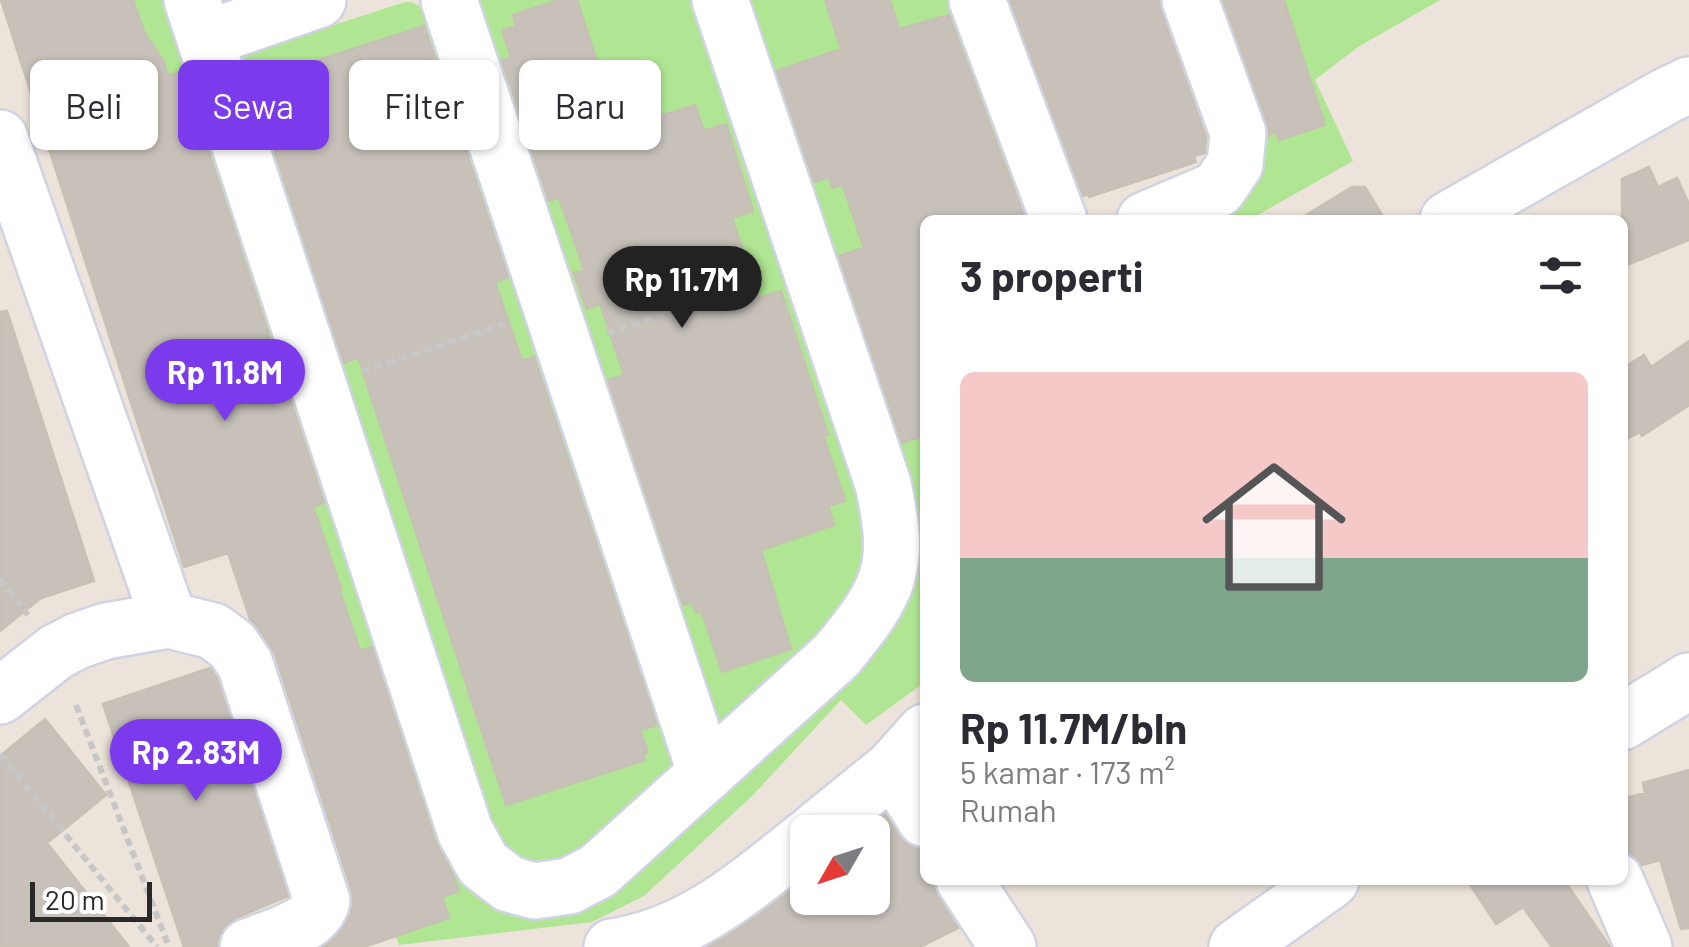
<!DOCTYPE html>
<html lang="id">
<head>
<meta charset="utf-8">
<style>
	:root { --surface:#fff; --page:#f2f2f3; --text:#2b2b33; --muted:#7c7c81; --accent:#7c3aed }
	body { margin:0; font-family:Barlow,sans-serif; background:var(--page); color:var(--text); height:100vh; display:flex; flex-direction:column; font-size:38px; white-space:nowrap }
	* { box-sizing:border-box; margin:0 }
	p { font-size:32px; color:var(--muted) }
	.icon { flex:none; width:55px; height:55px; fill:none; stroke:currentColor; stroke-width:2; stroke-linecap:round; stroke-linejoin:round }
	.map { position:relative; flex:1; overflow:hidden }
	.sheet { position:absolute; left:920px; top:215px; width:708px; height:670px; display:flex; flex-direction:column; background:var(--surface); border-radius:15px; box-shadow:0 2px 8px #0004 }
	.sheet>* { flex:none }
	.hud { position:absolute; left:30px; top:60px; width:740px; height:90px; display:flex; gap:20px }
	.needle { width:65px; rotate:231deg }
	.fabs { position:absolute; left:790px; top:815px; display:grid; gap:20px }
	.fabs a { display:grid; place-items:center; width:100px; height:100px; border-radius:15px; background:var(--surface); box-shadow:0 2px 8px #0004; font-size:50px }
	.scale { position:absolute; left:30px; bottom:25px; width:122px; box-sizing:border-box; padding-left:10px; border:5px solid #292929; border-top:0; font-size:28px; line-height:35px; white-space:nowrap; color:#292929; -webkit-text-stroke:8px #fff; paint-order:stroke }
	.price { position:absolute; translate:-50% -85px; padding:0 22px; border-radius:35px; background:var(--accent); color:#fff; font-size:32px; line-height:65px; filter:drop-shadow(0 2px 5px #0008) }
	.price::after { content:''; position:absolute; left:50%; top:60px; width:30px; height:22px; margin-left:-15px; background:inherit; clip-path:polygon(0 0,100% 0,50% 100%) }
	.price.active { background:#222; color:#fff }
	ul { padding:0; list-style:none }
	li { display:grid; align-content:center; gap:20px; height:530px; padding:0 40px }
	li span { display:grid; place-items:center; height:310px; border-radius:15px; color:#555 }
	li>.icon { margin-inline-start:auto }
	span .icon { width:180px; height:180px; fill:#fffc; stroke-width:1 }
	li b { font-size:42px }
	h2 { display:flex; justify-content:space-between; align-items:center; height:120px; padding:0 40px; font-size:42px }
	.pill { padding:0 35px; border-radius:15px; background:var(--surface); box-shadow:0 2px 8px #0004; font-size:35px; line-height:90px }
	.pill.active { background:var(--accent); color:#fff }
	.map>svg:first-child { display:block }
	.green { fill:#b0e693 }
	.building { fill:#c7c1ba; stroke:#c7c0b4; stroke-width:2.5 }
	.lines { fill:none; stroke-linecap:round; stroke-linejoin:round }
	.minor-casing { stroke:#cfd3e3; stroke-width:60 }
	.path { stroke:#c7c7c7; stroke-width:6; stroke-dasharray:8 5; stroke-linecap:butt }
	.minor { stroke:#fff; stroke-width:55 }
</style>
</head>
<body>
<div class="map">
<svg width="1689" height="947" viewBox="0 0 1689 947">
	<rect width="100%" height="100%" fill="#ece4da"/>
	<path class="green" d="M80,0H172L520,905L904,594L746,0H952L1026,220H925V682L866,725L841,700L752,796L644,896L592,922L399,945Z
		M476,0H693L694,2L859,493L867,549L854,602L727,722L715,719Z
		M1204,0H1440L1358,47L1315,80L1353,161L1249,220H1191L1229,197Z
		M405,2H412L428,11L677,769L555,872L497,853L240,61L253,51Z"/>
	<path class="building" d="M1,0H133L144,32L164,62L168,76L182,71L324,503L313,507L341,588L339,589L360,651L372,647L435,841L452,873L459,891L442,897L449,918L364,947H324L334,939L346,923L351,913L352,891L275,654L258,627L250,619L228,553L184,567Z
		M558,0H577L619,129L695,105L704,131L726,124L753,211L732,218L759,298L781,291L828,434L823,435L845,501L828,506L834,525L761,550L791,649L722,672L702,612L696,613L692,602L683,605L608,380L624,375L604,315L600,304L587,309L574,273L584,270L559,197L549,201L502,60L511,57L502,30L516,26L513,15Z
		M825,0H890L899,29L949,15L1024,216L1014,220H925V435L902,443L839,256L864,248L843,185L832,188L829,177L814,182L777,71L841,49Z
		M1010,0H1160L1161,11L1206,137L1205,153L1194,156L1196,162L1089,197L1088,194L1083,196Z
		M1223,0H1284L1325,125L1279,140L1276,132L1269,135L1267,122Z
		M424,26L508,277L495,282L522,361L534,357L657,725L640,730L648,752L643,754L645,760L506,805L358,357L344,363L261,109L274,105L265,77Z
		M1649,167L1658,187L1677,178L1689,204V240L1622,267V179Z
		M1352,187H1365L1385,220H1298Z
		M7,311L94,581L41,598L0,631V312Z
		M1689,341V405L1642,436L1640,432L1622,441V369L1644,355L1651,367Z
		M210,668L217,678L288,896L236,918L223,928L217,941L218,947H184L103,704Z
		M45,719L106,795L47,843L129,947H0V756Z
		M1689,770V928L1681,929L1660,860L1642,865L1634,856L1622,850V799L1645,793L1643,783Z
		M885,814L899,836L910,846L925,850V880H933L938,897L958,928L920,947H708L759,915L808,877V898H872V832H863Z
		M1467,880H1564L1610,947H1552L1523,907L1496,924Z"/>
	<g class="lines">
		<g class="minor-casing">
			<path id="minor" d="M192,0L465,831L483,864L509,884L535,891L569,886L598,871L837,655C890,590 902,569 883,484L720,0
				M449,0L706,774
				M977,0L1059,220
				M205,39L318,0
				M0,138L169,620
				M1145,220L1218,189L1235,164L1238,133L1190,0
				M1448,220L1666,96L1689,85
				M0,696L56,652L77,641L106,631L169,620L213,631L232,645L245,664L322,901C315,927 272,937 248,947
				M1622,722L1689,681
				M893,768L925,819
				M814,832L893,768L925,732
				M964,880L1008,947
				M1615,880L1644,947
				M612,947C692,935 746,886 808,837
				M1237,947L1331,880"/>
		</g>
		<path class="path" d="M607,333L765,280
			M362,371L507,323
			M0,579L28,615
			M76,705L169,947
			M0,754L157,947"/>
		<use href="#minor" class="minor"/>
	</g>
</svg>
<div class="fabs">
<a><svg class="needle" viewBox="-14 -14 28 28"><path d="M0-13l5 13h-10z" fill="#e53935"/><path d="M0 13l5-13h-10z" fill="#7c7c81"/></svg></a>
</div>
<div class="scale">20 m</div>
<b class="price active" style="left:682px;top:331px">Rp 11.7M</b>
<b class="price" style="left:225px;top:424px">Rp 11.8M</b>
<b class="price" style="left:196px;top:804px">Rp 2.83M</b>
<div class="hud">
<a class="pill">Beli</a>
<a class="pill active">Sewa</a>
<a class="pill">Filter</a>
<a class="pill">Baru</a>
</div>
<section class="sheet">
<h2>3 properti<svg class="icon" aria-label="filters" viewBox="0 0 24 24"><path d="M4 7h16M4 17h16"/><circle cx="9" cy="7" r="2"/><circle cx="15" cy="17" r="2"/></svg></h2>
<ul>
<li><span style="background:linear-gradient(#f6c9c9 60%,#7fa58c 0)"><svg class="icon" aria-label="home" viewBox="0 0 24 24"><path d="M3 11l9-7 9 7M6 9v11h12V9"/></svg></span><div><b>Rp 11.7M/bln</b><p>5 kamar · 173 m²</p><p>Rumah</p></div></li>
</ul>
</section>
</div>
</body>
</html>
